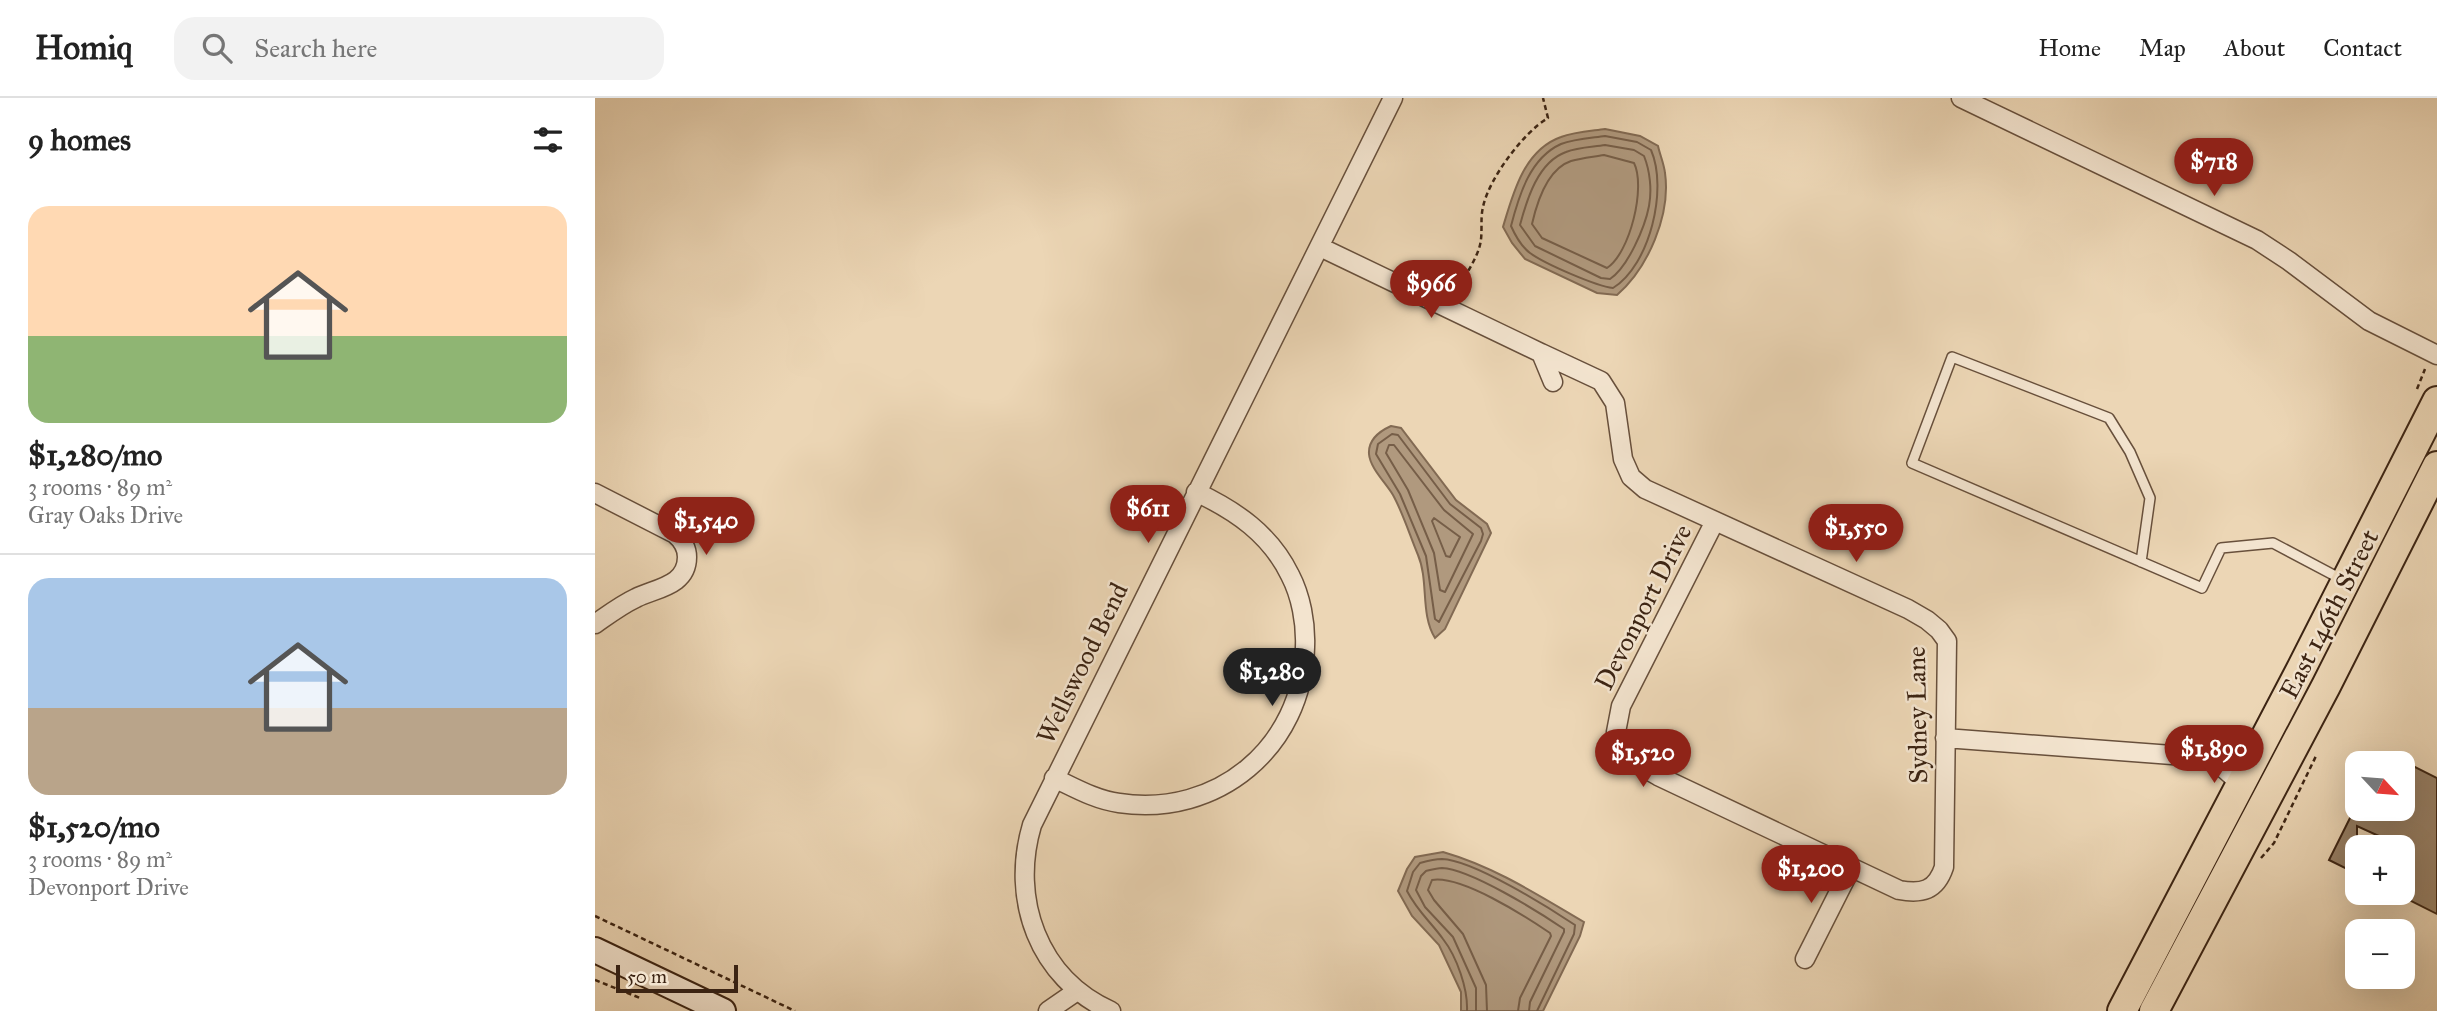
<!DOCTYPE html>
<html lang="en">
<head>
<meta charset="utf-8">
<style>
	:root { --surface:#fff; --page:#f2f2f2; --text:#222; --muted:#767676; --line:#e0e0e0; --accent:#8f2418 }
	body { margin:0; font-family:"IM FELL Great Primer",serif; background:var(--page); color:var(--text); height:100vh; display:flex; flex-direction:column; font-size:26px; white-space:nowrap }
	* { box-sizing:border-box; margin:0 }
	p { font-size:23px; color:var(--muted) }
	.icon { flex:none; width:38px; height:38px; fill:none; stroke:currentColor; stroke-width:2; stroke-linecap:round; stroke-linejoin:round }
	.map { position:relative; flex:1; overflow:hidden }
	.drawer { display:flex; flex-direction:column; background:var(--surface); width:595px }
	.drawer>* { flex:none }
	.needle { width:46px; rotate:116deg }
	.fabs { position:absolute; left:1750px; top:653px; display:grid; gap:14px }
	.fabs a { display:grid; place-items:center; width:70px; height:70px; border-radius:14px; background:var(--surface); box-shadow:0 7px 28px #0002; font-size:35px }
	.scale { position:absolute; left:21px; bottom:18px; width:122px; box-sizing:border-box; padding-left:7px; border:4px solid #3c2413; border-top:0; font-size:19px; line-height:24px; white-space:nowrap; color:#3c2413; -webkit-text-stroke:5px #f3e4cf; paint-order:stroke }
	.price { position:absolute; translate:-50% -60px; padding:0 16px; border-radius:24px; background:var(--accent); color:#fff; font-size:23px; line-height:46px; filter:drop-shadow(0 2px 4px #0008) }
	.price::after { content:''; position:absolute; left:50%; top:42px; width:21px; height:16px; margin-left:-10px; background:inherit; clip-path:polygon(0 0,100% 0,50% 100%) }
	.price.on { background:#222; color:#fff }
	ul { padding:0; list-style:none }
	li { display:grid; align-content:center; gap:14px; height:371px; padding:0 28px }
	li+li { border-top:2px solid var(--line) }
	li span { display:grid; place-items:center; height:217px; border-radius:21px; color:#555 }
	li>.icon { margin-inline-start:auto }
	span .icon { width:126px; height:126px; fill:#fffc; stroke-width:1 }
	li b { font-size:30px }
	h2 { display:flex; justify-content:space-between; align-items:center; height:84px; padding:0 28px; font-size:30px }
	header { display:flex; align-items:center; gap:42px; box-sizing:border-box; height:98px; padding:0 35px; background:var(--surface); border-bottom:2px solid var(--line) }
	header strong { font-size:33px }
	nav { display:flex; gap:38px; margin-inline-start:auto; font-size:24px }
	.search { width:490px; height:63px; background:var(--page); display:flex; align-items:center; gap:18px; box-sizing:border-box; padding:0 24px; border-radius:21px; color:var(--muted); font-size:26px }
	main { display:flex; flex:1; min-height:0 }
	.map>svg:first-child { display:block }
	.water { fill:#b0997e; stroke:#826a53; stroke-width:2 }
	.lines { fill:none; stroke-linecap:round; stroke-linejoin:round }
	.shore { stroke:#765e48; stroke-width:2 }
	.building { fill:#988167; stroke:#3c2413; stroke-width:2 }
	.lane-casing { stroke:#68503c; stroke-width:12 }
	.street-casing { stroke:#68503c; stroke-width:21 }
	.secondary-casing { stroke:#3c2413; stroke-width:28 }
	.primary-casing { stroke:#3c2413; stroke-width:32 }
	.path { stroke:#3c2413; stroke-width:2.5; stroke-dasharray:5 3.5; stroke-linecap:butt }
	.lane { stroke:#f3e4cf; stroke-width:9 }
	.street { stroke:#f3e4cf; stroke-width:18 }
	.secondary { stroke:#f3e4cf; stroke-width:24 }
	.primary { stroke:#ecd6b5; stroke-width:28 }
	.labels { text-anchor:middle; dominant-baseline:central; stroke-width:5; stroke-linejoin:round; paint-order:stroke }
	.street-label { font-size:26px; fill:#3c2413; stroke:#f3e4cf }
</style>
</head>
<body>
<header>
<strong>Homiq</strong>
<div class="search"><svg class="icon" aria-label="search" viewBox="0 0 24 24"><circle cx="10" cy="10" r="6"/><path d="M15 15l6 6"/></svg>Search here</div>
<nav><a>Home</a><a>Map</a><a>About</a><a>Contact</a></nav>
</header>
<main>
<section class="drawer">
<h2>9 homes<svg class="icon" aria-label="filters" viewBox="0 0 24 24"><path d="M4 7h16M4 17h16"/><circle cx="9" cy="7" r="2"/><circle cx="15" cy="17" r="2"/></svg></h2>
<ul>
<li><span style="background:linear-gradient(#ffd9b3 60%,#8fb573 0)"><svg class="icon" aria-label="home" viewBox="0 0 24 24"><path d="M3 11l9-7 9 7M6 9v11h12V9"/></svg></span><div><b>$1,280/mo</b><p>3 rooms · 89 m²</p><p>Gray Oaks Drive</p></div></li>
<li><span style="background:linear-gradient(#a9c7e8 60%,#b9a48a 0)"><svg class="icon" aria-label="home" viewBox="0 0 24 24"><path d="M3 11l9-7 9 7M6 9v11h12V9"/></svg></span><div><b>$1,520/mo</b><p>3 rooms · 89 m²</p><p>Devonport Drive</p></div></li>
</ul>
</section>
<div class="map">
<svg width="1842" height="913" viewBox="0 0 1842 913">
	<rect width="100%" height="100%" fill="#ecd6b5"/>
	<filter id="stains"><feTurbulence type="fractalNoise" baseFrequency=".00286" numOctaves="4"/><feColorMatrix values="0 0 0 0 .2 0 0 0 0 .09 0 0 0 0 .02 0 0 0 .5 -.17"/></filter>
	<radialGradient id="worn" r=".72"><stop offset=".6" stop-color="#630" stop-opacity="0"/><stop offset="1" stop-color="#630" stop-opacity=".3"/></radialGradient>
	<path class="water" d="M1010,31L1045,38L1063,48C1065,57 1069,66 1070,75C1076,117 1053,170 1022,197L1002,195L930,161L917,145L908,129C918,95 929,52 966,39C979,34 996,33 1010,31Z
		M796,328L806,330L861,402L892,426L896,435L850,531L840,540C825,516 834,483 823,457C815,438 808,415 798,397C791,385 775,370 774,356C773,342 785,333 796,328Z
		M848,754C900,769 943,797 989,824L985,838L948,913H866V894L844,847L817,818L803,793L812,771L820,759Z"/>
	<g class="lines">
		<path class="shore" d="M1010,38L1042,44L1056,52C1073,91 1055,167 1018,190C1001,188 950,166 935,155C927,149 920,137 916,128C924,97 935,60 966,46C979,41 996,40 1010,38Z
			M1010,47L1039,52L1049,58C1055,73 1057,92 1054,108C1050,129 1033,169 1015,181L1006,180L940,148L925,127C932,101 943,64 971,54C983,49 998,49 1010,47Z
			M1009,57L1039,65C1051,89 1035,155 1012,170L947,140L937,126C942,104 952,71 976,63C987,60 998,59 1009,57Z
			M797,336L803,337L855,406L886,430L888,436L886,443L844,524L840,521L831,458L805,396L781,356L783,346Z
			M794,347H799L849,412L878,436L850,494L845,492L839,455L813,392L791,355Z
			M839,420L865,439L855,459L851,458L837,423Z
			M872,913C873,891 862,859 848,841C835,823 823,814 812,793L818,774L825,765C832,763 840,761 847,761C878,762 953,809 980,827L979,836L942,913
			M881,913V890L858,839L830,809L821,792L826,778L831,773C835,772 842,770 847,770C875,771 944,814 969,831V834L935,904L934,913
			M892,913L891,887L868,836L839,802L833,792L837,782C866,777 930,818 955,835L956,838L925,900L923,913"/>
	</g>
	<path class="building" d="M1808,663L1842,680V816L1808,799V749L1762,728V776L1734,762L1762,706V710H1808Z"/>
	<g class="lines">
		<g class="lane-casing">
			<path id="lane" d="M1546,464L1555,400L1535,354L1514,320L1357,259L1317,365L1607,490L1626,450L1678,445L1748,482"/>
		</g>
		<g class="street-casing">
			<path id="street" d="M1366,0L1662,142L1694,163L1774,223L1842,257
				M725,149L946,255L958,284
				M946,255L1006,283L1020,305L1028,361L1036,379L1050,391L1313,511L1332,522L1344,532L1352,543L1349,769C1341,793 1327,796 1304,792L1063,678L1028,658L1021,634L1026,608L1120,423
				M0,395L80,436C87,442 92,449 92,459C92,488 61,490 41,500C26,507 13,517 0,526
				M1350,640L1617,660L1669,641
				M1617,660L1646,686
				M459,680C480,690 501,702 524,705C622,720 708,649 710,549C711,525 706,498 695,477C675,436 641,413 601,394
				M1210,861L1256,770
				M453,913L482,893
				M516,913C443,880 415,801 437,727L798,0"/>
		</g>
		<g class="secondary-casing">
			<path id="secondary" d="M0,852L128,913"/>
		</g>
		<g class="primary-casing">
			<path id="primary" d="M1527,913L1705,573L1842,303
				M1559,913L1731,588L1842,368"/>
		</g>
		<path class="path" d="M861,195C868,180 881,163 885,147C888,135 885,121 888,109C894,80 929,34 953,20L948,0
			M1822,291L1830,271
			M1666,760L1679,745L1721,658
			M0,818L200,913
			M0,882L45,900"/>
		<use href="#lane" class="lane"/>
		<use href="#street" class="street"/>
		<use href="#secondary" class="secondary"/>
		<use href="#primary" class="primary"/>
	</g>
	<g class="labels">
		<g class="street-label">
			<text transform="translate(1048 509) rotate(-63)">Devonport Drive</text>
			<text transform="translate(1734 516) rotate(-63)">East 146th Street</text>
			<text transform="translate(487 565) rotate(-64)">Wellswood Bend</text>
			<text transform="translate(1322 617) rotate(-91)">Sydney Lane</text>
		</g>
	</g>
	<rect width="100%" height="100%" filter="url(#stains)"/>
	<rect width="100%" height="100%" fill="url(#worn)"/>
</svg>
<div class="fabs">
<a><svg class="needle" viewBox="-14 -14 28 28"><path d="M0-13l5 13h-10z" fill="#e53935"/><path d="M0 13l5-13h-10z" fill="#767676"/></svg></a>
<a>+</a>
<a>−</a>
</div>
<div class="scale">50 m</div>
<b class="price" style="left:1619px;top:100px">$718</b>
<b class="price" style="left:836px;top:222px">$966</b>
<b class="price" style="left:553px;top:447px">$611</b>
<b class="price" style="left:111px;top:459px">$1,540</b>
<b class="price" style="left:1261px;top:466px">$1,550</b>
<b class="price on" style="left:677px;top:610px">$1,280</b>
<b class="price" style="left:1619px;top:687px">$1,890</b>
<b class="price" style="left:1048px;top:691px">$1,520</b>
<b class="price" style="left:1216px;top:807px">$1,200</b>
</div>
</main>
</body>
</html>
